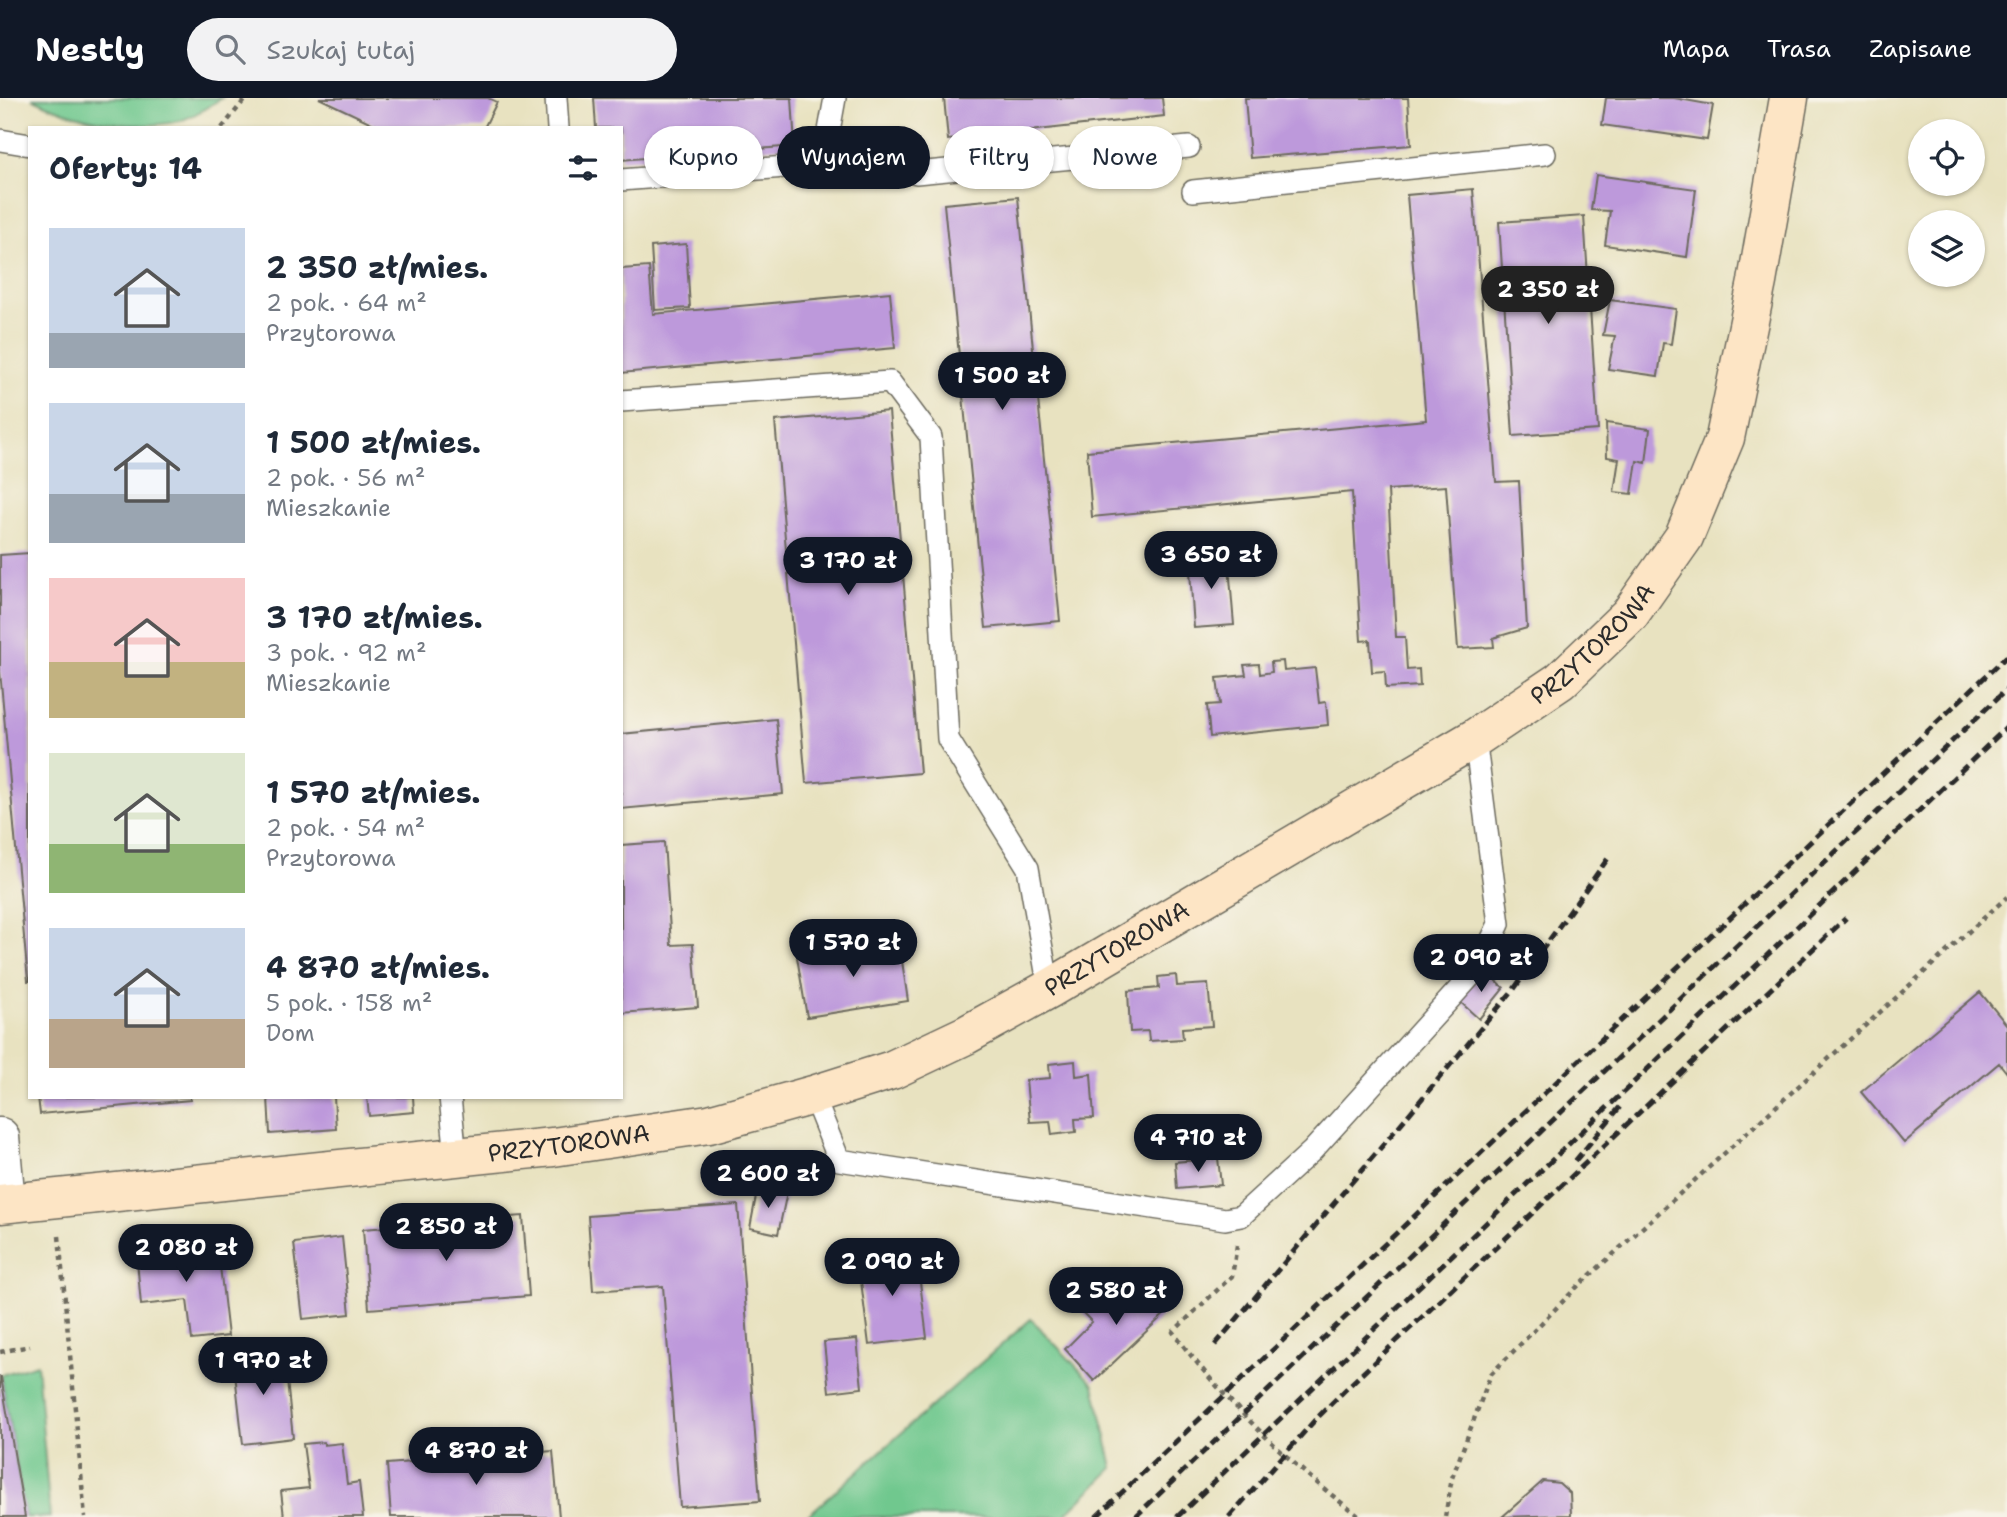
<!DOCTYPE html>
<html lang="pl">
<head>
<meta charset="utf-8">
<style>
	:root { --surface:#fff; --page:#f2f2f3; --text:#1f2937; --muted:#747a83; --accent:#111827 }
	body { margin:0; font-family:"Shantell Sans",sans-serif; background:var(--page); color:var(--text); height:100vh; display:flex; flex-direction:column; font-size:26px; white-space:nowrap }
	* { box-sizing:border-box; margin:0 }
	p { font-size:23px; color:var(--muted) }
	.icon { flex:none; width:38px; height:38px; fill:none; stroke:currentColor; stroke-width:2; stroke-linecap:round; stroke-linejoin:round }
	.map { position:relative; flex:1; overflow:hidden }
	.details { position:absolute; left:28px; top:28px; width:595px; height:973px; display:flex; flex-direction:column; background:var(--surface); border-radius:0px; box-shadow:0 2px 5px #0004 }
	.details>* { flex:none }
	.guide { position:absolute; left:644px; top:28px; width:665px; height:63px; display:flex; gap:14px }
	.tools { position:absolute; left:1908px; top:21px; display:grid; gap:14px }
	.tools a { display:grid; place-items:center; width:77px; height:77px; border-radius:50%; background:var(--surface); box-shadow:0 2px 5px #0004; font-size:35px }
	.price { position:absolute; translate:-50% -60px; padding:0 16px; border-radius:24px; background:var(--accent); color:#fff; font-size:23px; line-height:46px; filter:drop-shadow(0 2px 4px #0008) }
	.price::after { content:''; position:absolute; left:50%; top:42px; width:21px; height:16px; margin-left:-10px; background:inherit; clip-path:polygon(0 0,100% 0,50% 100%) }
	.price.on { background:#222; color:#fff }
	ul { padding:0; list-style:none }
	li { display:flex; align-items:center; gap:21px; height:175px; padding:0 21px }
	li span { display:grid; place-items:center; flex:none; width:196px; height:140px; border-radius:0px; color:#555 }
	li>.icon { margin-inline-start:auto }
	span .icon { width:84px; height:84px; fill:#fffc; stroke-width:1 }
	li b { font-size:30px }
	h2 { display:flex; justify-content:space-between; align-items:center; height:84px; padding:0 21px; font-size:30px }
	.pill { padding:0 24px; border-radius:32px; background:var(--surface); box-shadow:0 2px 5px #0004; font-size:24px; line-height:63px }
	.pill.on { background:var(--accent); color:#fff }
	header { display:flex; align-items:center; gap:42px; box-sizing:border-box; height:98px; padding:0 35px; background:var(--accent); color:#fff }
	header strong { font-size:33px }
	nav { display:flex; gap:38px; margin-inline-start:auto; font-size:24px }
	.search { width:490px; height:63px; background:var(--page); display:flex; align-items:center; gap:18px; box-sizing:border-box; padding:0 24px; border-radius:38px; color:var(--muted); font-size:26px }
	.map>svg:first-child { display:block }
	.green { fill:#70c88e; stroke:#4e7a5c; stroke-width:2 }
	.building { fill:#bd99db }
	.lines { fill:none; stroke-linecap:round; stroke-linejoin:round }
	.lane-casing { stroke:#6d6b5f; stroke-width:24 }
	.street-casing { stroke:#6d6b5f; stroke-width:41 }
	.secondary-casing { stroke:#6d6b5f; stroke-width:41 }
	.path { stroke:#6d6b5f; stroke-width:4.5; stroke-dasharray:5 5; stroke-linecap:butt }
	.lane { stroke:#fff; stroke-width:21 }
	.street { stroke:#fff; stroke-width:38 }
	.secondary { stroke:#fde5c5; stroke-width:38 }
	.rail { stroke:#2b2b2b; stroke-width:5; stroke-dasharray:10 5; stroke-linecap:butt }
	.labels { text-anchor:middle; dominant-baseline:central; stroke-width:7; stroke-linejoin:round; paint-order:stroke }
	.street-label { font-size:24px; fill:#2b2b2b; stroke:#f7f3e8 }
</style>
</head>
<body>
<header>
<strong>Nestly</strong>
<div class="search"><svg class="icon" aria-label="search" viewBox="0 0 24 24"><circle cx="10" cy="10" r="6"/><path d="M15 15l6 6"/></svg>Szukaj tutaj</div>
<nav><a>Mapa</a><a>Trasa</a><a>Zapisane</a></nav>
</header>
<div class="map">
<svg width="2007" height="1419" viewBox="0 0 2007 1419">
	<rect width="100%" height="100%" fill="#f7f3e8"/>
	<filter id="ink" filterUnits="userSpaceOnUse"><feTurbulence type="fractalNoise" baseFrequency=".0143" numOctaves="2"/><feDisplacementMap in="SourceGraphic" scale="14" xChannelSelector="R" yChannelSelector="G"/><feConvolveMatrix kernelMatrix="1 2 1 2 8 2 1 2 1" color-interpolation-filters="sRGB"/></filter>
	<filter id="wash" filterUnits="userSpaceOnUse"><feTurbulence type="fractalNoise" baseFrequency=".00686" numOctaves="4" result="noise"/><feDisplacementMap in="SourceGraphic" scale="28" xChannelSelector="R" yChannelSelector="G"/><feGaussianBlur stdDeviation="1.57" result="paint"/><feColorMatrix in="noise" values="0 0 0 0 0 0 0 0 0 0 0 0 0 0 0 0 0 1.4 0 .05"/><feComposite in="paint" operator="in"/></filter>
	<g filter="url(#wash)">
		<rect width="100%" height="100%" fill="#e8e2c0"/>
		<path class="green" d="M32,0H222C209,8 194,19 179,23C135,34 71,21 32,0Z
			M1031,1221L1094,1287L1113,1370L1063,1419H806Z
			M37,1266L50,1419H25L1,1277Z"/>
		<g id="blocks">
			<path class="building" d="M319,0H488L497,4L484,30H382Z
				M594,0H792L795,48L621,62V30H596Z
				M944,0H1162L1164,18L948,42Z
				M1245,0H1408L1411,47L1250,60Z
				M1606,0H1674L1713,7L1707,42L1602,27Z
				M1596,77L1696,91L1687,159L1605,147L1610,113L1591,112Z
				M1473,91L1496,384L1519,383L1527,530L1493,540L1494,549L1458,551L1446,388L1388,392L1396,539H1405L1407,572L1419,571L1420,588L1386,590L1385,573L1372,574L1370,542L1361,543L1352,394L1092,419L1087,353L1426,322L1407,97Z
				M1018,99L1060,523L986,530L944,106Z
				M1584,118L1598,332L1513,338L1499,124Z
				M686,146L690,210L655,212L651,149Z
				M649,169L653,216L890,194L895,250L621,275V171Z
				M1610,202L1676,211L1671,246L1663,245L1658,278L1608,271L1615,238L1603,237Z
				M889,313L920,675L806,685L775,323Z
				M1606,325L1650,331L1646,365L1637,363L1632,396L1614,394L1619,361L1607,359Z
				M30,455V883H28L0,573V457Z
				M1228,456L1234,527L1194,530L1189,459Z
				M1283,563L1284,573L1315,570L1319,605L1326,604L1328,627L1210,639L1207,607L1220,606L1217,580L1246,577L1244,567L1259,566L1260,576L1272,574L1271,564Z
				M776,621L783,696L621,711V636Z
				M664,744L671,847L693,846L698,909L621,915V747Z
				M899,843L908,903L807,919L797,859Z
				M1483,872L1504,890L1479,921L1458,902Z
				M1176,877L1177,888L1208,886L1212,928L1182,930L1183,941L1149,943L1148,933L1130,934L1128,893L1159,890L1158,879Z
				M1980,894L2007,927V975L1999,965L1904,1045L1861,994Z
				M1075,963L1076,978L1091,976L1094,1020L1075,1021L1076,1034L1052,1037L1050,1023L1030,1024L1026,982L1050,980L1049,966Z
				M38,999H190V1002L40,1016Z
				M268,999H334L336,1031L270,1036Z
				M367,999H413L414,1014L369,1018Z
				M1218,1060L1221,1087L1177,1091L1175,1064Z
				M758,1088L787,1094L778,1136L750,1130Z
				M738,1107L760,1403L680,1409L663,1188L593,1193L588,1118Z
				M523,1118L529,1198L369,1211L363,1131Z
				M342,1139L350,1216L303,1221L294,1145Z
				M217,1142L228,1238L192,1242L187,1202L141,1207L136,1151Z
				M916,1152L927,1240L869,1247L858,1159Z
				M1139,1179L1171,1210L1094,1283L1065,1251L1092,1224L1080,1212L1095,1196L1108,1209Z
				M857,1241L862,1290L829,1294L824,1244Z
				M284,1253L293,1340L243,1346L233,1258Z
				M0,1279H1L25,1419H0Z
				M324,1344V1347L342,1345L347,1386L359,1384L363,1419H284L281,1393L309,1390L303,1346Z
				M553,1353L559,1419H391L387,1366Z
				M1543,1383L1559,1385L1570,1395L1571,1417L1502,1419Z"/>
		</g>
	</g>
	<g filter="url(#ink)">
		<use href="#blocks" fill-opacity="0" stroke="#6d6b5f" stroke-width="2"/>
		<g class="lines">
			<g class="lane-casing">
				<path id="lane" d="M556,0L558,30
					M0,42L30,47
					M916,75L1189,49
					M621,82L823,66L835,0
					M1193,93L1545,56
					M621,303L890,284L931,339L948,641L1028,770L1049,891
					M813,997L839,1062L1225,1121L1241,1118L1312,1053L1478,870L1499,826L1475,640
					M450,999L456,1059"/>
			</g>
			<g class="street-casing">
				<path id="street" d="M0,1039L6,1105"/>
			</g>
			<g class="secondary-casing">
				<g id="secondary">
					<path id="s1" d="M0,1106L553,1049L709,1026L813,997L892,972L966,937L1049,891L1475,640L1560,583L1630,516L1684,439L1725,340L1757,184L1789,0"/>
				</g>
			</g>
			<path class="path" d="M222,30L246,0
				M59,1138L85,1419
				M1237,1147L1232,1178L1173,1234C1223,1302 1292,1368 1360,1419
				M0,1254L30,1248
				M1445,1419L1452,1380L1491,1276L1577,1189L2007,799"/>
			<use href="#lane" class="lane"/>
			<use href="#street" class="street"/>
			<use href="#secondary" class="secondary"/>
			<path class="rail" d="M1575,1063L1620,1009
				M1215,1247L1514,891L1609,759
				M1096,1419L2007,558
				M1135,1419L2007,591
				M1177,1419L2007,629
				M1229,1419L1315,1322L1352,1285L1846,820"/>
		</g>
	</g>
	<g class="labels">
		<g class="street-label">
			<text stroke="none"><textPath href="#s1" startOffset="1727">PRZYTOROWA</textPath></text>
			<text stroke="none"><textPath href="#s1" startOffset="1160">PRZYTOROWA</textPath></text>
			<text stroke="none"><textPath href="#s1" startOffset="572">PRZYTOROWA</textPath></text>
		</g>
	</g>
</svg>
<div class="tools">
<a><svg class="icon" aria-label="locate" viewBox="0 0 24 24"><circle cx="12" cy="12" r="6"/><path d="M12 2v4M12 18v4M2 12h4M18 12h4"/></svg></a>
<a><svg class="icon" aria-label="layers" viewBox="0 0 24 24"><path d="M12 4l9 5-9 5-9-5zM3 14l9 5 9-5"/></svg></a>
</div>
<b class="price on" style="left:1548px;top:228px">2 350 zł</b>
<b class="price" style="left:1002px;top:314px">1 500 zł</b>
<b class="price" style="left:1211px;top:493px">3 650 zł</b>
<b class="price" style="left:848px;top:499px">3 170 zł</b>
<b class="price" style="left:853px;top:881px">1 570 zł</b>
<b class="price" style="left:1481px;top:896px">2 090 zł</b>
<b class="price" style="left:1198px;top:1076px">4 710 zł</b>
<b class="price" style="left:768px;top:1112px">2 600 zł</b>
<b class="price" style="left:446px;top:1165px">2 850 zł</b>
<b class="price" style="left:186px;top:1186px">2 080 zł</b>
<b class="price" style="left:892px;top:1200px">2 090 zł</b>
<b class="price" style="left:1116px;top:1229px">2 580 zł</b>
<b class="price" style="left:263px;top:1299px">1 970 zł</b>
<b class="price" style="left:476px;top:1389px">4 870 zł</b>
<div class="guide">
<a class="pill">Kupno</a>
<a class="pill on">Wynajem</a>
<a class="pill">Filtry</a>
<a class="pill">Nowe</a>
</div>
<section class="details">
<h2>Oferty: 14<svg class="icon" aria-label="filters" viewBox="0 0 24 24"><path d="M4 7h16M4 17h16"/><circle cx="9" cy="7" r="2"/><circle cx="15" cy="17" r="2"/></svg></h2>
<ul>
<li><span style="background:linear-gradient(#c9d6e8 75%,#9aa5b1 0)"><svg class="icon" aria-label="home" viewBox="0 0 24 24"><path d="M3 11l9-7 9 7M6 9v11h12V9"/></svg></span><div><b>2 350 zł/mies.</b><p>2 pok. · 64 m²</p><p>Przytorowa</p></div></li>
<li><span style="background:linear-gradient(#c9d6e8 65%,#9aa5b1 0)"><svg class="icon" aria-label="home" viewBox="0 0 24 24"><path d="M3 11l9-7 9 7M6 9v11h12V9"/></svg></span><div><b>1 500 zł/mies.</b><p>2 pok. · 56 m²</p><p>Mieszkanie</p></div></li>
<li><span style="background:linear-gradient(#f6c9c9 60%,#c2b280 0)"><svg class="icon" aria-label="home" viewBox="0 0 24 24"><path d="M3 11l9-7 9 7M6 9v11h12V9"/></svg></span><div><b>3 170 zł/mies.</b><p>3 pok. · 92 m²</p><p>Mieszkanie</p></div></li>
<li><span style="background:linear-gradient(#dfe7d0 65%,#8fb573 0)"><svg class="icon" aria-label="home" viewBox="0 0 24 24"><path d="M3 11l9-7 9 7M6 9v11h12V9"/></svg></span><div><b>1 570 zł/mies.</b><p>2 pok. · 54 m²</p><p>Przytorowa</p></div></li>
<li><span style="background:linear-gradient(#c9d6e8 65%,#b9a48a 0)"><svg class="icon" aria-label="home" viewBox="0 0 24 24"><path d="M3 11l9-7 9 7M6 9v11h12V9"/></svg></span><div><b>4 870 zł/mies.</b><p>5 pok. · 158 m²</p><p>Dom</p></div></li>
</ul>
</section>
</div>
</body>
</html>
